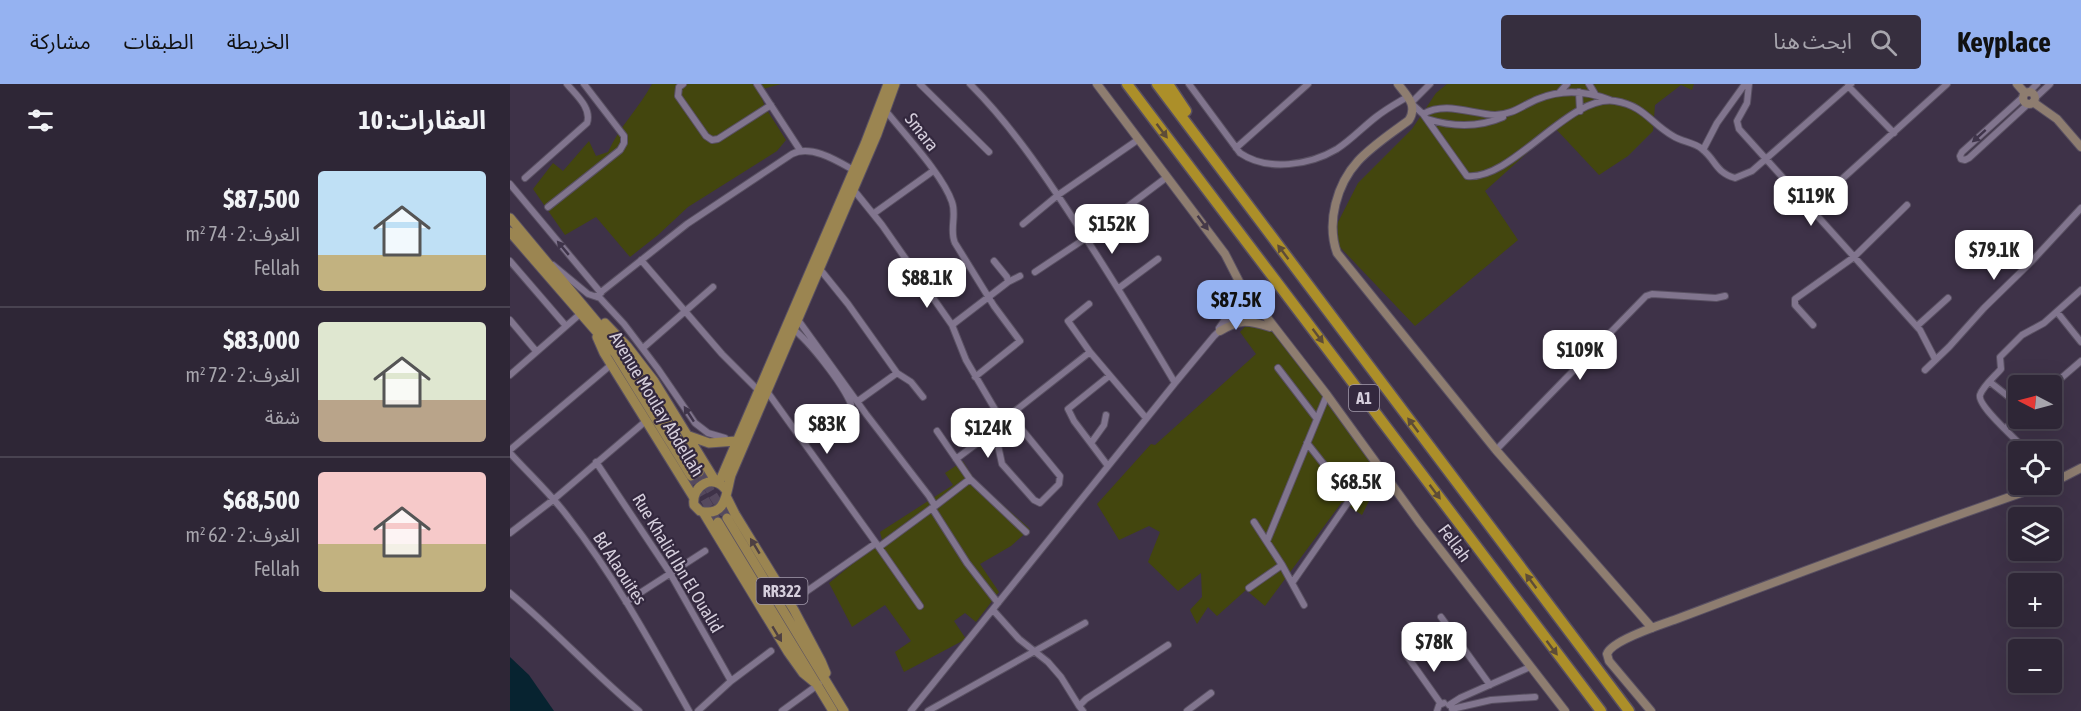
<!DOCTYPE html>
<html lang="ar">
<head>
<meta charset="utf-8">
<style>
	:root { --surface:#2e2636; --page:#362e3e; --text:#f1f3f6; --muted:#a7a5ad; --line:#494351; --accent:#95b2f1 }
	body { margin:0; font-family:"Asap Condensed","Noto Sans Arabic",sans-serif; background:var(--page); color:var(--text); direction:rtl; height:100vh; display:flex; flex-direction:column; font-size:22px; white-space:nowrap }
	* { box-sizing:border-box; margin:0 }
	p { font-size:20px; color:var(--muted) }
	.icon { flex:none; width:33px; height:33px; fill:none; stroke:currentColor; stroke-width:2; stroke-linecap:round; stroke-linejoin:round }
	.map { position:relative; flex:1; overflow:hidden; direction:ltr }
	.drawer { display:flex; flex-direction:column; background:var(--surface); width:510px }
	.drawer>* { flex:none }
	.needle { width:39px; rotate:276deg }
	.buttons { position:absolute; left:1498px; top:291px; display:grid; gap:12px }
	.buttons a { display:grid; place-items:center; width:54px; height:54px; border-radius:6px; background:var(--surface); box-shadow:0 6px 24px #0002,0 0 0 2px var(--line); font-size:30px }
	.price { position:absolute; translate:-50% -51px; padding:0 14px; border-radius:12px; background:#fff; color:#222; font-size:20px; line-height:39px; filter:drop-shadow(0 2px 3px #0008) }
	.price::after { content:''; position:absolute; left:50%; top:36px; width:18px; height:14px; margin-left:-9px; background:inherit; clip-path:polygon(0 0,100% 0,50% 100%) }
	.price.on { background:var(--accent); color:#111 }
	ul { padding:0; list-style:none }
	li { display:flex; align-items:center; gap:18px; height:150px; padding:0 24px }
	li+li { border-top:2px solid var(--line) }
	li span { display:grid; place-items:center; flex:none; width:168px; height:120px; border-radius:6px; color:#555 }
	li>.icon { margin-inline-start:auto }
	span .icon { width:72px; height:72px; fill:#fffc; stroke-width:1 }
	li b { font-size:26px }
	h2 { display:flex; justify-content:space-between; align-items:center; height:72px; padding:0 24px; font-size:26px }
	header { display:flex; align-items:center; gap:36px; box-sizing:border-box; height:84px; padding:0 30px; background:var(--accent); color:#111 }
	header strong { font-size:28px }
	nav { display:flex; gap:33px; margin-inline-start:auto; font-size:21px }
	.search { width:420px; height:54px; background:var(--page); display:flex; align-items:center; gap:15px; box-sizing:border-box; padding:0 21px; border-radius:6px; color:var(--muted); font-size:22px }
	main { display:flex; flex:1; min-height:0 }
	.map>svg:first-child { display:block }
	.green { fill:#43460e }
	.water { fill:#072330 }
	.lines { fill:none; stroke-linecap:round; stroke-linejoin:round }
	.primary-tunnel { stroke:#55495e; stroke-width:9; stroke-dasharray:9 4.5; stroke-linecap:butt }
	.street-casing { stroke:#595062; stroke-width:8 }
	.secondary-casing { stroke:#595062; stroke-width:10 }
	.primary-casing { stroke:#595062; stroke-width:11 }
	.highway-casing { stroke:#595062; stroke-width:13 }
	.street { stroke:#81758e; stroke-width:6 }
	.secondary { stroke:#8e7d70; stroke-width:8 }
	.primary { stroke:#9b8551; stroke-width:9 }
	.highway { stroke:#ac8f29; stroke-width:10 }
	.oneway { fill:#5d4c37 }
	.oneway2 { fill:#3f344a }
	.oneway3 { fill:#453948 }
	.oneway4 { fill:#4d3f43 }
	.labels { text-anchor:middle; dominant-baseline:central; stroke-width:4.5; stroke-linejoin:round; paint-order:stroke }
	.shield { fill:#33283e; stroke:#a49cad; stroke-width:1.5 }
	.shield-label { font-size:16px; font-weight:bold; fill:#d5cedc }
	.street-label { font-size:18px; fill:#d5cedc; stroke:#33283e }
</style>
</head>
<body>
<header>
<strong>Keyplace</strong>
<div class="search"><svg class="icon" aria-label="search" viewBox="0 0 24 24"><circle cx="10" cy="10" r="6"/><path d="M15 15l6 6"/></svg>ابحث هنا</div>
<nav><a>الخريطة</a><a>الطبقات</a><a>مشاركة</a></nav>
</header>
<main>
<div class="map">
<svg width="1571" height="627" viewBox="0 0 1571 627">
	<rect width="100%" height="100%" fill="#3e3248"/>
	<path class="green" d="M142,0H271L249,6L255,23L276,56L267,67L178,123L148,151L120,173L86,133L55,151L23,105L43,79L53,87L79,57L86,72L98,68C109,43 129,24 142,0Z
		M937,0H1184L1182,6L1171,1L1145,21L1143,47L1118,72L1089,91L1045,44L975,107L1008,156L905,242L828,161L827,140L848,99L902,45L926,9Z
		M751,225L872,391L852,431L832,418L755,522L736,506L707,532L698,523L687,540L680,526L692,513L691,489L668,507L638,478L650,448L639,442L609,456L587,420L641,360L645,361L746,270L730,248Z
		M453,377L465,396L520,445L501,462L470,480L489,508L466,538L455,529L444,537L456,555L394,588L385,568L401,557L375,521L342,543L319,499L372,456L370,448L443,401L435,389Z"/>
	<path class="water" d="M0,573L19,591L44,627H0Z"/>
	<g class="lines">
		<path class="primary-tunnel" d="M189,388L217,434
			M181,392L208,438"/>
		<g class="street-casing">
			<path id="street" d="M173,0L169,3L168,12L196,52L202,56L208,55L261,21
				M247,0L290,66
				M410,0L479,68
				M460,0C501,41 534,90 566,139C600,191 633,245 665,299
				M679,0L730,69C758,88 800,81 827,65C841,56 853,43 866,33C876,25 887,19 897,13
				M1079,0L1085,10
				M1239,0L1237,19L1227,37L1229,45L1410,246L1425,275
				M1338,2L1384,49
				M1069,8L1070,27
				M1519,8L1527,0
				M1049,9L1057,0
				M1513,13L1452,68L1450,72L1451,75L1455,76L1459,74L1518,20
				M1525,14L1540,0
				M902,18L920,0
				M903,21L913,30L957,92C1002,97 1059,10 1105,17C1135,22 1140,39 1163,52C1172,58 1184,58 1192,65C1206,76 1205,88 1225,94L1242,87L1341,0
				M376,27C394,50 433,91 442,118C447,132 439,146 445,159L484,222L510,257L465,293
				M913,30C936,17 961,30 985,31C1002,31 1013,21 1028,15C1052,5 1077,7 1100,16
				M917,35C943,43 968,44 993,33
				M726,64L798,0
				M1193,66L1207,39L1235,0
				M15,94L77,39C82,24 66,11 57,0
				M0,100L91,209
				M343,105L372,141L442,241L456,276L486,327V352L492,380L524,416L530,419L549,400L550,392L500,331L486,327
				M38,123L110,66L114,59V52L74,0
				M1300,124L1437,0
				M363,130L423,87
				M513,140L548,111L629,55
				M131,176L212,270L248,306
				M0,177L56,242
				M43,181L78,210L90,214L114,240L148,285L185,339L198,349L215,354
				M309,184L338,220L387,289L401,298L413,313
				M525,188L576,154L657,93
				M498,198L510,192
				M609,204L648,175
				M86,212L177,140L282,70C302,60 329,78 347,88
				M579,220L558,237L580,268
				M1547,228L1571,258
				M286,233L356,330L419,412L425,422L422,424L457,479L488,519
				M0,236L26,267
				M442,241L498,198L497,193L484,177
				M1303,241L1285,221V215L1344,173L1397,121
				M1407,242L1438,214
				M282,244C300,258 332,299 341,320L340,324L294,359
				M709,244L727,218
				M133,264L203,203
				M768,284L807,335
				M1415,286L1439,263L1474,224L1521,178L1571,124
				M0,291L70,230
				M1480,298L1509,321
				M1542,302L1571,277
				M256,306L366,459
				M348,317L387,289
				M500,331L580,268L636,334
				M1495,345L1509,331
				M427,347L460,395L516,448
				M581,359L594,341L596,331
				M0,366L102,280
				M986,366L1136,212L1142,210L1206,214L1215,212
				M1518,368C1509,358 1467,322 1470,311C1473,302 1485,292 1491,285L1490,273L1512,251L1534,239L1571,206
				M0,369C19,390 41,410 58,433C105,493 142,561 179,627
				M446,375L486,345
				M86,378L160,489L221,597
				M598,382L564,337L558,325L599,292
				M425,422L460,395
				M744,438L772,481L794,521
				M0,449L43,416L137,336
				M757,457L817,311
				M369,463L422,424
				M782,499L839,417L838,411L797,359
				M739,504L772,481
				M0,509C45,546 84,590 129,627
				M287,514L366,459L410,522
				M116,518L195,467
				M483,526L509,555L538,578L551,593L569,622
				M931,533L980,601
				M897,572L931,620
				M939,621L950,614L1020,583
				M942,625L981,616L1025,613
				M188,627L221,597L261,567
				M272,627L309,600
				M401,627L665,299L704,252L732,226
				M418,627L575,539
				M573,627L569,622L576,615L658,561
				M677,627L701,609
				M927,627L929,621L934,619"/>
		</g>
		<g class="secondary-casing">
			<path id="secondary" d="M587,0L715,170L735,209
				M888,0C897,12 908,21 899,36C882,49 863,61 848,77C827,100 816,138 827,169L986,366L1142,544
				M1507,0L1515,9
				M1513 14a6 6 0 1 1 12 0a6 6 0 1 1-12 0Z
				M1523,18L1547,35L1571,63
				M727 218a9 9 0 1 1 18 0a9 9 0 1 1-18 0Z
				M745,218L817,311L909,438L1055,627
				M710,247C731,235 737,236 760,243
				M1542,399L1571,384
				M1141,627L1099,577L1097,570C1101,557 1150,541 1164,536C1288,489 1412,443 1537,400"/>
		</g>
		<g class="primary-casing">
			<path id="primary" d="M0,134L116,273L189,388
				M0,148L105,269L181,392
				M95,239L117,262L144,297L206,398
				M87,253L94,269L184,414
				M179,352L199,359L226,357
				M209,399L355,60L378,0
				M216,406C204,389 181,401 184,421L190,427C217,434 216,408 221,391L367,50L385,0
				M216,412L225,430L284,526L311,577L316,589
				M193,428L278,568L293,589L304,598
				M217,434L334,627
				M208,438L323,627"/>
		</g>
		<g class="highway-casing">
			<path id="highway" d="M617,0L1091,627
				M647,0L1119,627
				M658,0L676,27"/>
		</g>
		<use href="#street" class="street"/>
		<use href="#secondary" class="secondary"/>
		<use href="#primary" class="primary"/>
		<use href="#highway" class="highway"/>
	</g>
	<defs><path id="oneway-solid" d="M-6-.8H1V-3.2L6.5 0L1 3.2V.8H-6Z" transform="scale(1.5)"/></defs>
	<g class="oneway">
		<use href="#oneway-solid" transform="translate(652 47) rotate(53)"/>
		<use href="#oneway-solid" transform="translate(773 168) rotate(-127)"/>
		<use href="#oneway-solid" transform="translate(808 252) rotate(53)"/>
		<use href="#oneway-solid" transform="translate(903 341) rotate(-127)"/>
		<use href="#oneway-solid" transform="translate(925 408) rotate(53)"/>
		<use href="#oneway-solid" transform="translate(1021 497) rotate(-127)"/>
		<use href="#oneway-solid" transform="translate(1042 564) rotate(53)"/>
	</g>
	<g class="oneway2">
		<use href="#oneway-solid" transform="translate(1469 52) rotate(138)"/>
		<use href="#oneway-solid" transform="translate(53 164) rotate(-130)"/>
		<use href="#oneway-solid" transform="translate(179 330) rotate(-123)"/>
	</g>
	<use class="oneway3" href="#oneway-solid" transform="translate(693 139) rotate(53)"/>
	<g class="oneway4">
		<use href="#oneway-solid" transform="translate(245 462) rotate(-121)"/>
		<use href="#oneway-solid" transform="translate(267 550) rotate(59)"/>
	</g>
	<g class="labels">
		<g class="shield">
			<rect x="839" y="301" width="30" height="26" rx="4.5"/>
			<rect x="246.5" y="494" width="51" height="26" rx="4.5"/>
		</g>
		<g class="shield-label">
			<text x="854" y="314">A1</text>
			<text x="272" y="507">RR322</text>
		</g>
		<g class="street-label">
			<text transform="translate(412 48) rotate(52)">Smara</text>
			<text transform="translate(147 320) rotate(59)">Avenue Moulay Abdellah</text>
			<text transform="translate(945 459) rotate(53)">Fellah</text>
			<text transform="translate(168 479) rotate(59)">Rue Khalid Ibn El Oualid</text>
			<text transform="translate(110 484) rotate(57)">Bd Alaouites</text>
		</g>
	</g>
</svg>
<div class="buttons">
<a><svg class="needle" viewBox="-14 -14 28 28"><path d="M0-13l5 13h-10z" fill="#e53935"/><path d="M0 13l5-13h-10z" fill="#a7a5ad"/></svg></a>
<a><svg class="icon" aria-label="locate" viewBox="0 0 24 24"><circle cx="12" cy="12" r="6"/><path d="M12 2v4M12 18v4M2 12h4M18 12h4"/></svg></a>
<a><svg class="icon" aria-label="layers" viewBox="0 0 24 24"><path d="M12 4l9 5-9 5-9-5zM3 14l9 5 9-5"/></svg></a>
<a>+</a>
<a>−</a>
</div>
<b class="price" style="left:1301px;top:143px">$119K</b>
<b class="price" style="left:602px;top:171px">$152K</b>
<b class="price" style="left:1484px;top:197px">$79.1K</b>
<b class="price" style="left:417px;top:225px">$88.1K</b>
<b class="price on" style="left:726px;top:247px">$87.5K</b>
<b class="price" style="left:1070px;top:297px">$109K</b>
<b class="price" style="left:317px;top:371px">$83K</b>
<b class="price" style="left:478px;top:375px">$124K</b>
<b class="price" style="left:846px;top:429px">$68.5K</b>
<b class="price" style="left:924px;top:589px">$78K</b>
</div>
<section class="drawer">
<h2>العقارات: 10<svg class="icon" aria-label="filters" viewBox="0 0 24 24"><path d="M4 7h16M4 17h16"/><circle cx="9" cy="7" r="2"/><circle cx="15" cy="17" r="2"/></svg></h2>
<ul>
<li><span style="background:linear-gradient(#bfe0f5 70%,#c2b280 0)"><svg class="icon" aria-label="home" viewBox="0 0 24 24"><path d="M3 11l9-7 9 7M6 9v11h12V9"/></svg></span><div><b>$87,500</b><p>الغرف: 2 · 74 m²</p><p>Fellah</p></div></li>
<li><span style="background:linear-gradient(#dfe7d0 65%,#b9a48a 0)"><svg class="icon" aria-label="home" viewBox="0 0 24 24"><path d="M3 11l9-7 9 7M6 9v11h12V9"/></svg></span><div><b>$83,000</b><p>الغرف: 2 · 72 m²</p><p>شقة</p></div></li>
<li><span style="background:linear-gradient(#f6c9c9 60%,#c2b280 0)"><svg class="icon" aria-label="home" viewBox="0 0 24 24"><path d="M3 11l9-7 9 7M6 9v11h12V9"/></svg></span><div><b>$68,500</b><p>الغرف: 2 · 62 m²</p><p>Fellah</p></div></li>
</ul>
</section>
</main>
</body>
</html>
